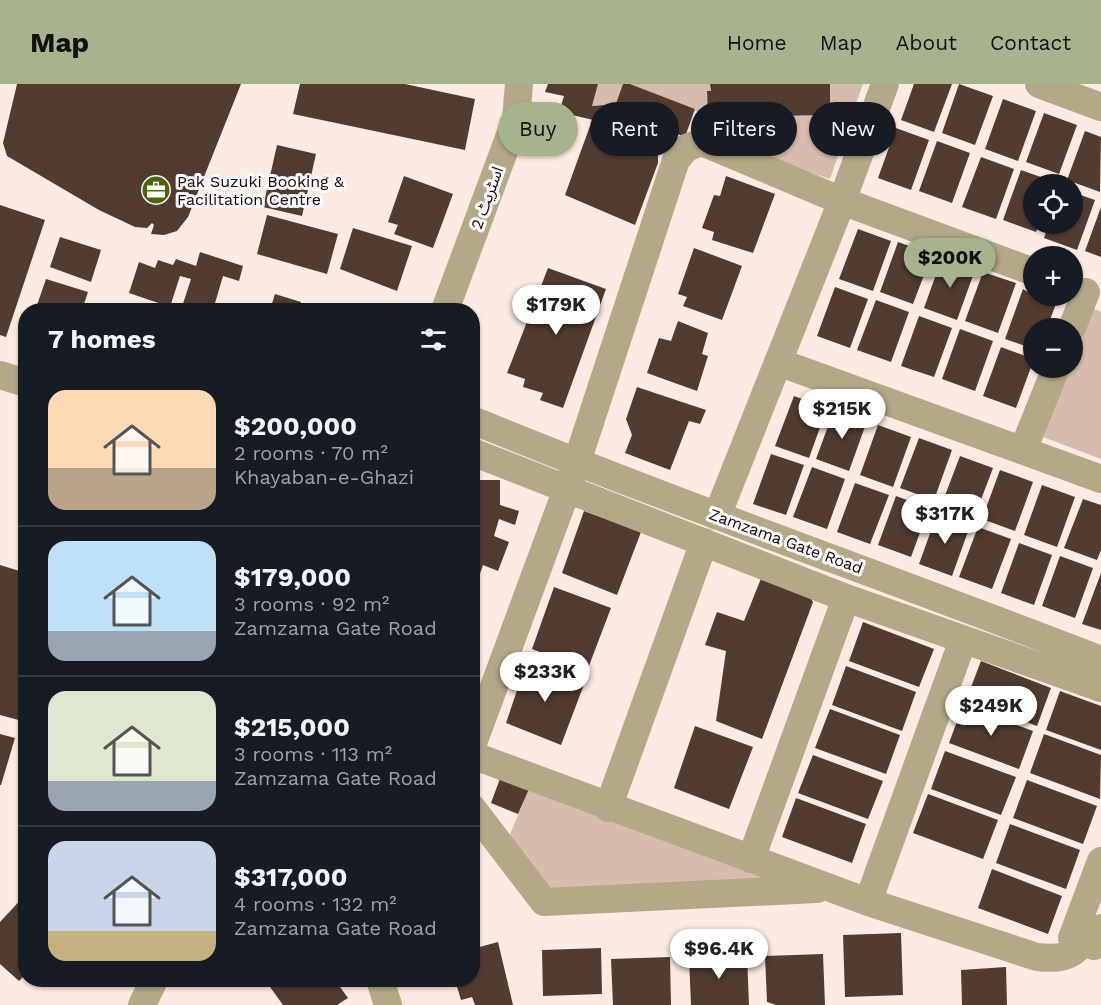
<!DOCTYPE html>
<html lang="en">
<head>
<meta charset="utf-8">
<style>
	:root { --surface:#171b24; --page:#20242c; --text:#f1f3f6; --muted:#9ea1a6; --line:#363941; --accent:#a7b28e }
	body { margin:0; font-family:"Work Sans","Noto Sans Arabic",sans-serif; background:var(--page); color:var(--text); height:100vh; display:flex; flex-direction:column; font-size:22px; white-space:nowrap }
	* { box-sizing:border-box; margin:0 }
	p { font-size:20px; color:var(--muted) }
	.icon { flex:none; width:33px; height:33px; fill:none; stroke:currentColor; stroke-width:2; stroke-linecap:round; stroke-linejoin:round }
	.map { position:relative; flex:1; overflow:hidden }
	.sheet { position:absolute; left:18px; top:219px; width:462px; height:684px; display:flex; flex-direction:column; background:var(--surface); border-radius:24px; box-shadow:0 2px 4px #0004 }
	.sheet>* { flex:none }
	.hud { position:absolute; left:498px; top:18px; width:513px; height:54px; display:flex; gap:12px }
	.controls { position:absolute; left:1023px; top:90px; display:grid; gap:12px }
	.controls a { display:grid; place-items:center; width:60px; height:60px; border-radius:50%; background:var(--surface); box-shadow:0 2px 4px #0004; font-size:30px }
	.price { position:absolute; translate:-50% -51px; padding:0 14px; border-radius:21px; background:#fff; color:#222; font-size:20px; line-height:39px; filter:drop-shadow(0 2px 3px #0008) }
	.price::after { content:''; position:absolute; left:50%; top:36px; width:18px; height:14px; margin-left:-9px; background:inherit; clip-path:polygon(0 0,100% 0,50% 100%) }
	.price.active { background:var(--accent); color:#111 }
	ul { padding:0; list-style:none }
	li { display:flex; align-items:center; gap:18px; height:150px; padding:0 30px }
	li+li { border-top:2px solid var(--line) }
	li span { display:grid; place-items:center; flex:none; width:168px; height:120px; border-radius:18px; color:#555 }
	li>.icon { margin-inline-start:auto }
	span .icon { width:72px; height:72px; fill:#fffc; stroke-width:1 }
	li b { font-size:26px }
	h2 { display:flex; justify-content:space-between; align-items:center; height:72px; padding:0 30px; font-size:26px }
	.pill { padding:0 21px; border-radius:27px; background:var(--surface); box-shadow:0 2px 4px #0004; font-size:21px; line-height:54px }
	.pill.active { background:var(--accent); color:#111 }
	header { display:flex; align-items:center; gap:36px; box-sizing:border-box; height:84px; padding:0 30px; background:var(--accent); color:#111 }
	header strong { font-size:28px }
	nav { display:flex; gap:33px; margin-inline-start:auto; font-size:21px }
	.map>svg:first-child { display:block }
	.green { fill:#d6bcaf }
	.building { fill:#513c31 }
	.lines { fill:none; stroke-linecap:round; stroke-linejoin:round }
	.minor { stroke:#b3a989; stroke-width:28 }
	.labels { text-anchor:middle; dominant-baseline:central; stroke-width:6; stroke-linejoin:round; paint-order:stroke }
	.poi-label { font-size:16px; fill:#120906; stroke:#fcfcfc; text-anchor:start }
	.street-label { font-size:16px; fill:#120906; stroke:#fcfcfc }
</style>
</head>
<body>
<header>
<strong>Map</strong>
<nav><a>Home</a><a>Map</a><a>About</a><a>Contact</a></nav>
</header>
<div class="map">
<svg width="1101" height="921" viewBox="0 0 1101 921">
	<rect width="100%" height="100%" fill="#fcebe3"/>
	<path class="green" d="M598,0H623L614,25L606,21L592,22Z
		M630,0H710L711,7L707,8L708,34H700L695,25Z
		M830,0H863L830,95L773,76L774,32L830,31Z
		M1093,224L1101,228V375L1043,353L1070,284H1072Z
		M533,695L831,804L544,818L504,765Z"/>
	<path class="building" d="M17,0H241L188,133L177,147L164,151L151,150L154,141L152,139L147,144L135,143L99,126L7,72L3,59Z
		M300,0H405L475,15L465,66L293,30Z
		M548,0H598L592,22L606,21L602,38L559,28L564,12L545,8Z
		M623,0H630L695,25L685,53L614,25Z
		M710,0H830V31L774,32V51L762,52L761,33L708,34L707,7H711Z
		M914,0H952L934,48L901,36Z
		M959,0L993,12L975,61L942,49Z
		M1003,15L1036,27L1018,77L985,65Z
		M1044,29L1077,41L1059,90L1026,78Z
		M590,42L652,63L658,69V79L635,141L565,111Z
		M896,44L929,56L911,106L878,94Z
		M1085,47L1101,53L1100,108L1067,96Z
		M937,57L970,69L952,119L919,107Z
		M277,61L316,70L302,132L263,123Z
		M981,73L1014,85L996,135L962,123Z
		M1021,86L1055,98L1054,100H1034V140H1039L1036,148L1003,136Z
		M404,92L453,110L433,164L394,150L398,141L388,138Z
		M726,92L775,110L753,169L712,156L714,148L702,144L714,111L720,112Z
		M1072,108L1095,116L1077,166L1044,154L1049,140H1072Z
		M0,121L45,136L6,253L0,251Z
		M1101,123V173L1085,167Z
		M267,131L338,150L327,190L257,170Z
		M353,144L412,162L397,207L340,185Z
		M858,145L891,157L873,207L839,195Z
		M60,153L101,166L91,198L50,183Z
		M898,158L932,170L913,220L880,208Z
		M694,164L742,182L722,236L683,222L687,213L678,210Z
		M200,168L243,182L239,197L223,192L213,226H181L191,195L180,192L170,223L129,209L139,178L155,184L158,176L173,181L176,175L196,182Z
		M942,174L975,186L957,236L924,224Z
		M548,184L606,205L563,324L540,316L543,309L523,303L525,295L507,289Z
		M983,188L1016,199L998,249L965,237Z
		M46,195L88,208L82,226L36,224Z
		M835,203L868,215L850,264L817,252Z
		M1023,205L1034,212L1057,217L1047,244H1034V265L1005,255Z
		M275,210L301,218L298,226H270Z
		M876,216L909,228L891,278L857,266Z
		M919,232L952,244L934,293L901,282Z
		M678,237L708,249L702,270L708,272L697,307L647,289L659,254L671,257Z
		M960,245L993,257L975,307L942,295Z
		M1001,263L1034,275L1016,324L983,312Z
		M637,303L706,326L700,340L689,337L670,386L625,369L632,351L626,335Z
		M794,312L827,324L809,374L775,362Z
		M834,326L867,337L849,387L816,375Z
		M878,341L911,353L893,403L860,391Z
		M919,354L952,366L934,416L900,404Z
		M771,370L804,381L786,431L753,420Z
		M960,372L993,384L974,434L941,422Z
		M812,383L845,395L827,445L793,433Z
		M1000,386L1033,398L1015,447L982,435Z
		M472,396H500V421L519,427L515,441L499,435L494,452L509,458L498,487L483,481L476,501L472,499Z
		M855,399L889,411L870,460L837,448Z
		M1042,401L1075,413L1057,463L1024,451Z
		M896,412L929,424L911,473L878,461Z
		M1083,415L1101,421V466L1097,476L1064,464Z
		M584,427L641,448L617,511L562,489Z
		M937,430L970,442L952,492L919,480Z
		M978,443L1011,455L992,505L959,493Z
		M1019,459L1052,471L1034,521L1001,509Z
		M1060,472L1093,484L1075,534L1042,522Z
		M0,481L26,489V638L0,631Z
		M1101,489V546L1082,540Z
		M762,492L808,509L813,518L762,655L716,637L726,567L705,561L717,528L744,537Z
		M554,503L611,524L587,587L532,565Z
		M863,538L934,565L919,603L849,577Z
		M527,577L585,598L561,661L506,639Z
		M981,577L1051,604L1037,642L966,616Z
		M846,582L916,608L902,647L832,621Z
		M1060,607L1101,622V666L1046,646Z
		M963,621L1033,647L1019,685L949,659Z
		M830,625L900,651L886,690L815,664Z
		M695,642L753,663L729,725L674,704Z
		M0,650L15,654L1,701H0Z
		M1044,650L1101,671L1100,715L1030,689Z
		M945,667L1016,693L1001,731L931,705Z
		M813,671L883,697L868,735L798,709Z
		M501,692L529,705L518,730L491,719Z
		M1027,696L1097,722L1083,760L1013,734Z
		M928,710L998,736L983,775L913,749Z
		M796,714L866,740L852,779L782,753Z
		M1010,740L1080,766L1066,805L996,779Z
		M992,785L1062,812L1048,850L978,824Z
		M26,810V890L19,897L0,880V838Z
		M901,849L903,911L845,913L843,851Z
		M498,858L513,921H475L472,913L461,916L455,896H472V865Z
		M601,864L602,910L543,912L542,866Z
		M823,870L825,921H776L767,918L765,872Z
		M747,871L749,921H691L689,873Z
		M670,873L671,921H613L611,875Z
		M1006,883L1007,921H962L961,886Z
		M265,896H335L348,914L337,921H283Z"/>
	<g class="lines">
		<path class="minor" d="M1039,0L1101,23
			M445,226L516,35L519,0
			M1072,244L1086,208
			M778,278L1101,395
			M0,291L26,299
			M472,336C680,421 892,495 1101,576
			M1023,366L1056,284
			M472,368L846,514L1101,604
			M717,432L842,117L885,0
			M472,662L577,378L676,76L686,64L702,58L842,117L1034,188
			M472,671L868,818L1037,873C1055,875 1072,875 1082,858
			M472,724L544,818L817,805
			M608,724L704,458
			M751,775L846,514
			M1101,777L1072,854L1094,862L1101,844
			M868,818L963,556
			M380,896L388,921
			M142,921L154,896"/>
	</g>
	<defs>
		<g id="office-disc" transform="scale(1.5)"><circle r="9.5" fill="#4c6310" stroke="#fcfcfc"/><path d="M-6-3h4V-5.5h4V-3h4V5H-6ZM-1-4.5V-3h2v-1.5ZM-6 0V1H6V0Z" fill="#fff"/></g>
	</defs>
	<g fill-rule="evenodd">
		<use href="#office-disc" x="156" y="106"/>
	</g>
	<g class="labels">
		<g class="poi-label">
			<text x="177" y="97">Pak Suzuki Booking &amp;<tspan x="177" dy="18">Facilitation Centre</tspan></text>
		</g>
		<g class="street-label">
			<text transform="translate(487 114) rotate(-70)">اسٹریٹ 2</text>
			<text transform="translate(786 457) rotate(20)">Zamzama Gate Road</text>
		</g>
	</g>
</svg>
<div class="controls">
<a><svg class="icon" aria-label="locate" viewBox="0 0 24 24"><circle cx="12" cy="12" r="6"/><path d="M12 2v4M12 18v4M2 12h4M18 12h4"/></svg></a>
<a>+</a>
<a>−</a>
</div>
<b class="price active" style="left:950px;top:205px">$200K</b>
<b class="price" style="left:556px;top:252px">$179K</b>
<b class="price" style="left:842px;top:356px">$215K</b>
<b class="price" style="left:945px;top:461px">$317K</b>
<b class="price" style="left:545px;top:619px">$233K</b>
<b class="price" style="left:991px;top:653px">$249K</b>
<b class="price" style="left:719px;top:896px">$96.4K</b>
<div class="hud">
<a class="pill active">Buy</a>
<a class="pill">Rent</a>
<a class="pill">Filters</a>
<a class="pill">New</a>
</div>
<section class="sheet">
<h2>7 homes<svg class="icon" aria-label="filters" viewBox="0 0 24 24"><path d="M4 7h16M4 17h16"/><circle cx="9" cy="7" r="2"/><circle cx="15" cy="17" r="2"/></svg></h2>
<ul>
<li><span style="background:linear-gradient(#ffd9b3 65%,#b9a48a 0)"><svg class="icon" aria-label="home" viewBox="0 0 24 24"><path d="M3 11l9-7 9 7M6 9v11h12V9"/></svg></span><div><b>$200,000</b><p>2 rooms · 70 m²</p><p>Khayaban-e-Ghazi</p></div></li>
<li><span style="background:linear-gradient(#bfe0f5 75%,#9aa5b1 0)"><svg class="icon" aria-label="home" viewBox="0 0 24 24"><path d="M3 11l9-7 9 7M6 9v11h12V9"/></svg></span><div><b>$179,000</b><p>3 rooms · 92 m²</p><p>Zamzama Gate Road</p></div></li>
<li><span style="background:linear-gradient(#dfe7d0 75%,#9aa5b1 0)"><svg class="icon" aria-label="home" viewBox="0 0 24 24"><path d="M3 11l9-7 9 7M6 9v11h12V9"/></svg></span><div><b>$215,000</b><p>3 rooms · 113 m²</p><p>Zamzama Gate Road</p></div></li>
<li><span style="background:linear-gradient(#c9d6e8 75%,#c2b280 0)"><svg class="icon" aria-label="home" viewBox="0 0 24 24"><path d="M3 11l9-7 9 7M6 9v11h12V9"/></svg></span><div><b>$317,000</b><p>4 rooms · 132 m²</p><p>Zamzama Gate Road</p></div></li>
</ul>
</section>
</div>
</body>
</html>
